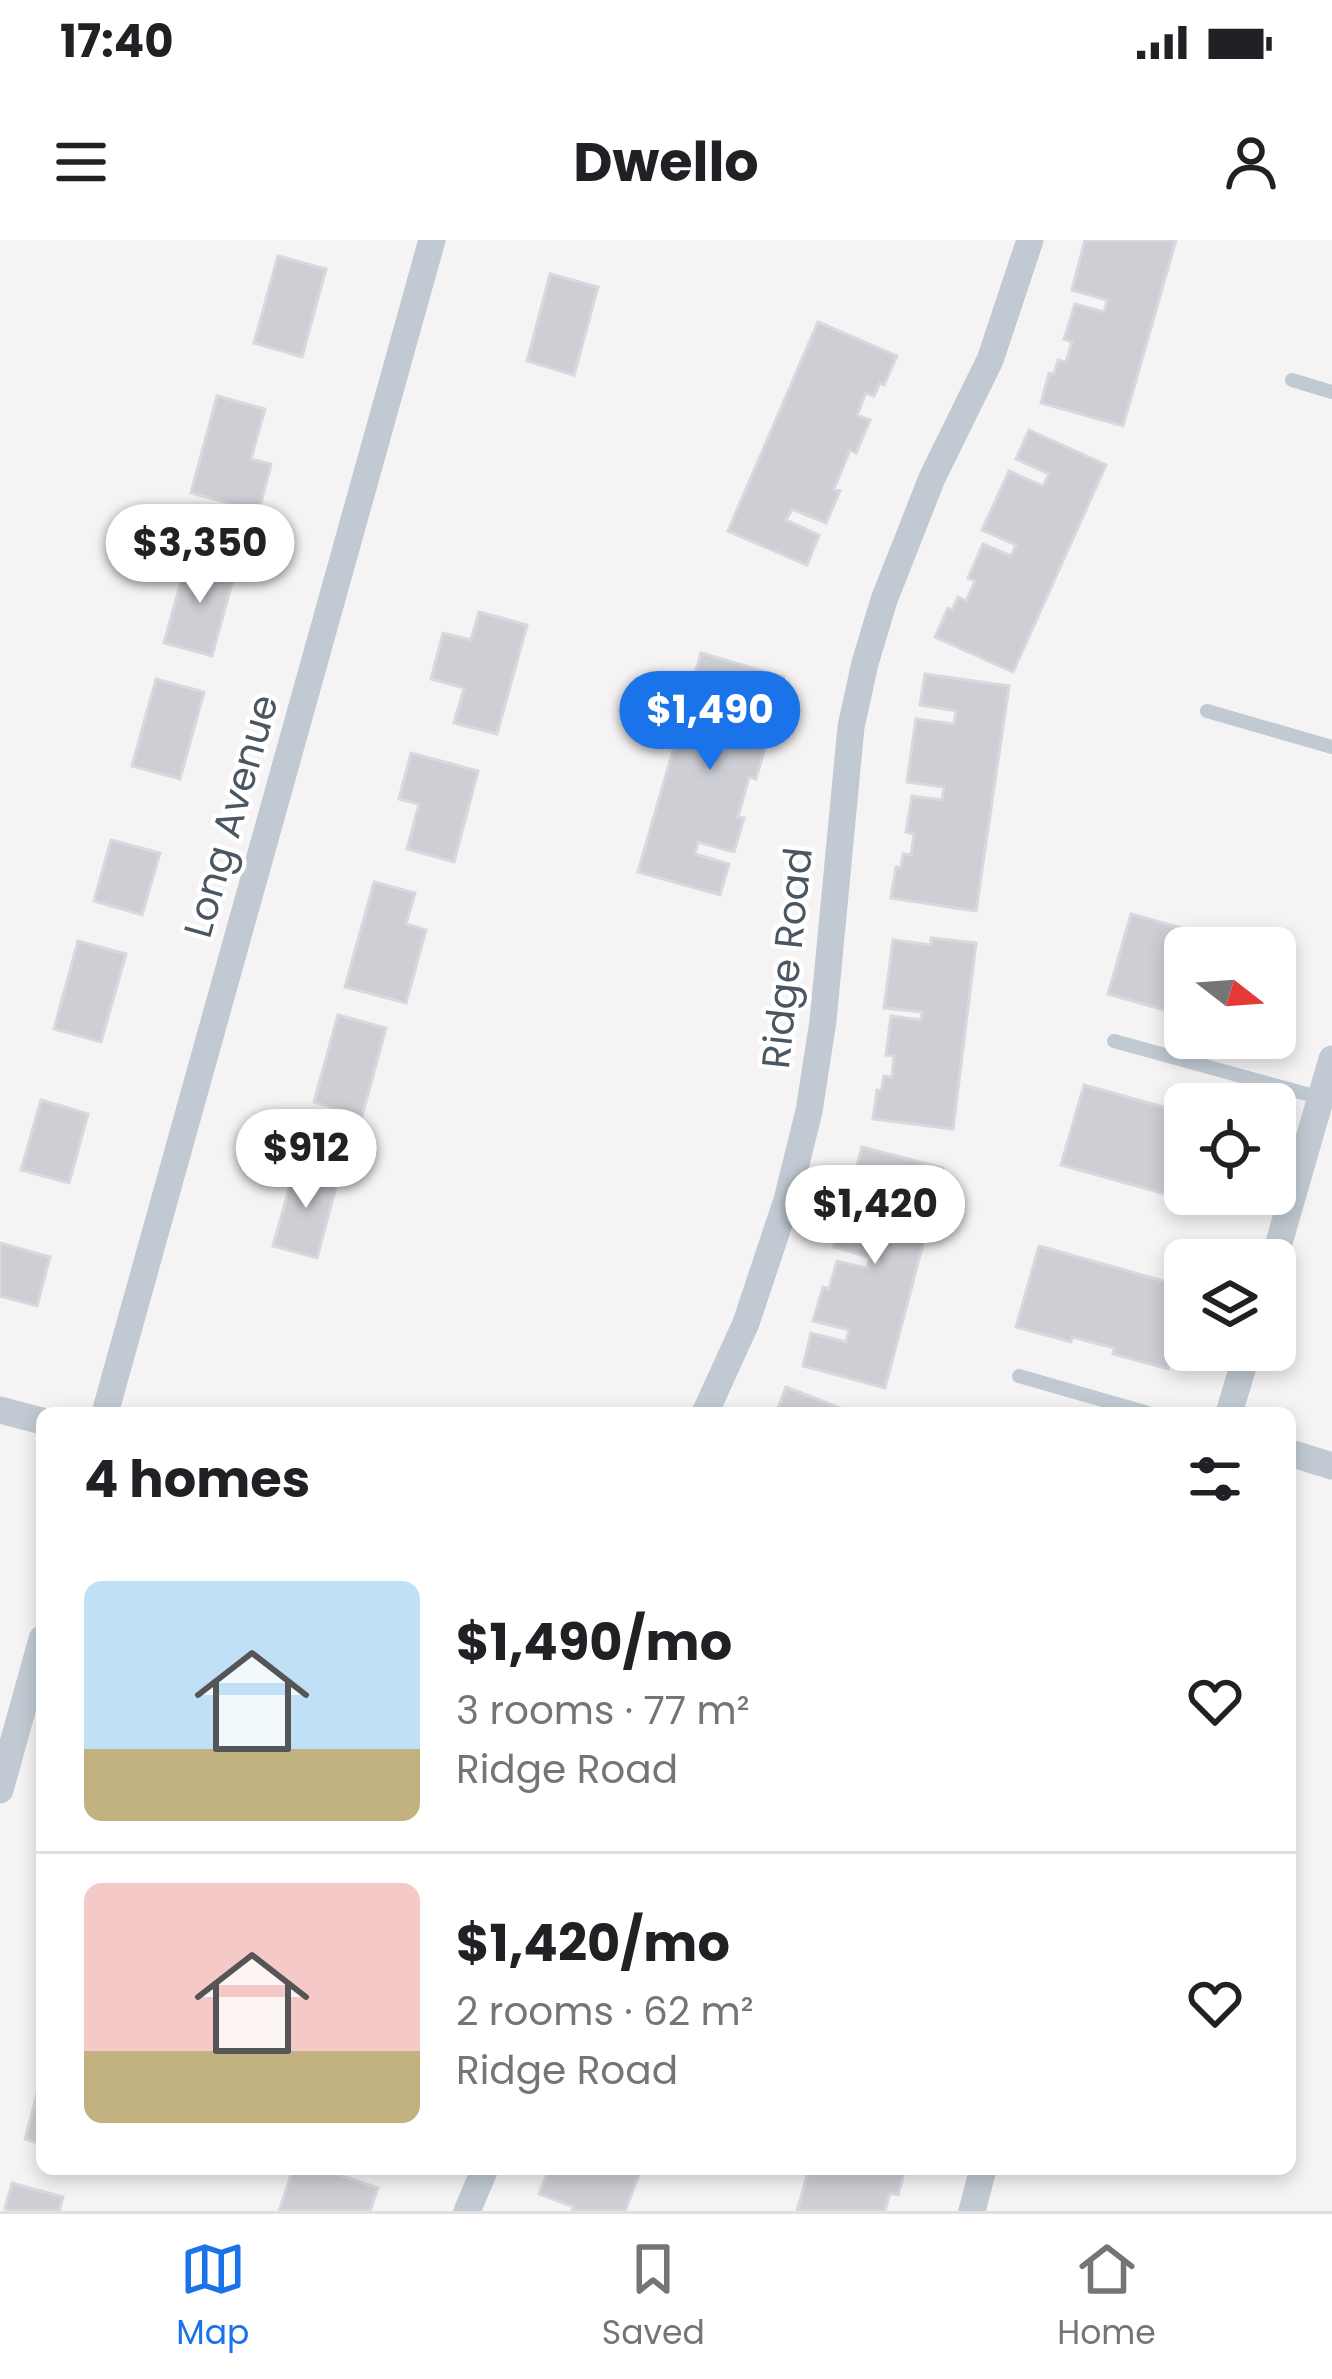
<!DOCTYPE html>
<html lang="en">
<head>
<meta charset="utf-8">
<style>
	:root { --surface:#fff; --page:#f6f6f6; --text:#202124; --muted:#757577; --line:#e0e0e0; --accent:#1a73e8 }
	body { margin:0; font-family:Poppins,sans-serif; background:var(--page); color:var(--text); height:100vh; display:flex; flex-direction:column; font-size:45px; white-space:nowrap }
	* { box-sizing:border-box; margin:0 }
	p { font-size:39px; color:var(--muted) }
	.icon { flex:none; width:66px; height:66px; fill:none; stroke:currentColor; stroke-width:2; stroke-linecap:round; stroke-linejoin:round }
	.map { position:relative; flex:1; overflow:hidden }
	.sheet { position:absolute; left:36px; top:1167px; width:1260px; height:768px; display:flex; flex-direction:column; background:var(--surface); border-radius:18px; box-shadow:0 6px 18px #0003 }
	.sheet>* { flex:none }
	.needle { width:78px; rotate:107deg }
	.buttons { position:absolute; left:1164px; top:687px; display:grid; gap:24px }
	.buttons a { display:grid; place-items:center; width:132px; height:132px; border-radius:18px; background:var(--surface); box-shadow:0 6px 18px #0003; font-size:60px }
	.price { position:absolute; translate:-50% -102px; padding:0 27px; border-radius:42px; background:#fff; color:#222; font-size:39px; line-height:78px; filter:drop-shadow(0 3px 6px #0008) }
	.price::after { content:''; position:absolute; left:50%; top:72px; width:36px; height:27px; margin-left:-18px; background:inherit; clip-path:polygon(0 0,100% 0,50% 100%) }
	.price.on { background:var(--accent); color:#fff }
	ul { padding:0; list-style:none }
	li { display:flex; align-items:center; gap:36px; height:300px; padding:0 48px }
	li+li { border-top:3px solid var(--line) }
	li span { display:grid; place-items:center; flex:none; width:336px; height:240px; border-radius:18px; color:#555 }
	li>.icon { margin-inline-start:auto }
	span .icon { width:144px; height:144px; fill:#fffc; stroke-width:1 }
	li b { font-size:51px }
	h2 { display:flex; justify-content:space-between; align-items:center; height:144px; padding:0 48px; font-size:51px }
	.status { display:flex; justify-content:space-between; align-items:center; height:84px; padding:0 60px; background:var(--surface); direction:ltr }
	.status svg { height:33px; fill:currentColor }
	header { display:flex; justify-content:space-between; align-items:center; height:156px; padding:0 48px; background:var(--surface); font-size:54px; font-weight:700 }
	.menu { display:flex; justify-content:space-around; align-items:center; height:168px; border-top:3px solid var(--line); background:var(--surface); font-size:33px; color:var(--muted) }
	.menu a { display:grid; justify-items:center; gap:6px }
	.menu .on { color:var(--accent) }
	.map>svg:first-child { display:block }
	.building { fill:#cdcfd5; stroke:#d7d9de; stroke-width:3 }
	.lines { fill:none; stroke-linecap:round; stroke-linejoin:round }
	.service { stroke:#c1cad2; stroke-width:14 }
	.minor { stroke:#c1cad2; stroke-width:27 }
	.labels { text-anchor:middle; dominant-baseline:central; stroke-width:9; stroke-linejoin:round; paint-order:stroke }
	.street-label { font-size:39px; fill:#4a5661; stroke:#fff }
</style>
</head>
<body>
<div class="status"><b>17:40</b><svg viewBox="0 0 49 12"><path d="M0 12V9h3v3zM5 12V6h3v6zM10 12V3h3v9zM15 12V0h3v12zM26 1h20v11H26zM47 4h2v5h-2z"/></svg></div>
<header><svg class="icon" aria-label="menu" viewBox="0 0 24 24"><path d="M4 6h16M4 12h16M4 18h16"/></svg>Dwello<svg class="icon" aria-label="person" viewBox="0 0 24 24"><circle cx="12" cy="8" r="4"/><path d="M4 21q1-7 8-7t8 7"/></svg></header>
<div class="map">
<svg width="1332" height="1971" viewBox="0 0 1332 1971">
	<rect width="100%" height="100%" fill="#f5f3f3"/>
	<path class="building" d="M1085,0H1176L1123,186L1041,163L1049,133L1054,134L1058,120L1066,122L1072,102L1064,99L1075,64L1104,72L1107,60L1072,50Z
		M278,16L326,29L302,117L254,103Z
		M550,34L598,47L574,135L527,121Z
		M818,82L897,116L884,145L880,143L874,156L866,153L857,175L870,180L856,213L850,210L834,249L840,251L826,283L792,269L786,280L819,295L807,325L728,291Z
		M217,156L265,169L251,219L271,224L259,271L191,253Z
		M1029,190L1106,225L1013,432L935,397L948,368L952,370L958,357L966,361L975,341L968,338L983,304L1011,316L1016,305L982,290L1009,231L1043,246L1049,234L1016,219Z
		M188,315L236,328L212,416L164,403Z
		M479,372L527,385L497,494L454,483L464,448L431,439L443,393L471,400Z
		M701,413L784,437L775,468L770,466L766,480L758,478L752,501L766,504L756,539L749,537L738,577L744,578L734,612L698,602L695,614L729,624L720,655L638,632Z
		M925,434L1009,446L976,671L891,658L896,627L901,628L903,614L911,615L914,594L906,592L912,556L942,560L944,547L907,542L916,479L954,484L956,471L920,465Z
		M156,439L204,452L180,539L132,526Z
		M411,513L478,531L454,622L407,609L419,564L399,559Z
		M111,600L160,613L142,675L94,661Z
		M374,642L415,653L406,684L426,690L406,763L345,747Z
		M1131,674L1253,708H1185V776L1108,754Z
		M931,698L976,703L953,889L873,879L877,850L881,851L884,836L892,837L894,816L886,815L891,776L921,780L922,772L884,768L893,700L931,705Z
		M78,701L126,714L101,802L54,789Z
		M338,775L386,788L362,876L314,862Z
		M1084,845L1185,873V954H1216L1212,967L1061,925Z
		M41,860L88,874L69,943L21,930Z
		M862,907L943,928L885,1148L803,1126L811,1093L846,1102L849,1090L813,1081L823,1047L829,1049L837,1021L867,1028L870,1017L834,1007L843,973L858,976L864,954L850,950Z
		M296,924L339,936L317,1018L273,1006Z
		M0,1003L50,1017L37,1066L0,1056Z
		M1039,1006L1185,1047V1068L1168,1129L1113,1114L1114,1108L1072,1097L1071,1102L1016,1087Z
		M786,1147L853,1173H776Z
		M42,1836V1904L25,1899Z
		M293,1929H321L378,1948L370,1971H279Z
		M549,1929H641L625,1971H572L574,1967L539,1954Z
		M809,1929H905L898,1955L890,1953L885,1971H797Z
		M12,1943L63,1957L59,1971H10L5,1968Z"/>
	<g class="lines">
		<path class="service" d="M1292,140L1332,152
			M1207,471L1332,507
			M1114,801L1321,858
			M1019,1136L1148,1173"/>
		<path class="minor" d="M1274,1020L1332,819
			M0,1170L42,1181
			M105,1173L432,0
			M705,1173L746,1083L787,960L809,871L823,781L851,487L865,423L884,360L932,238L990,120L1030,0
			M1229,1173L1248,1110
			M1290,1213L1332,1226
			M0,1550L42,1399
			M467,1971L485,1929
			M972,1971L983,1929"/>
	</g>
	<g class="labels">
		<g class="street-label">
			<text transform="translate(231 576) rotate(-74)">Long Avenue</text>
			<text transform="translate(787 718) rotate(-84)">Ridge Road</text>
		</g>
	</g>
</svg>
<div class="buttons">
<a><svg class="needle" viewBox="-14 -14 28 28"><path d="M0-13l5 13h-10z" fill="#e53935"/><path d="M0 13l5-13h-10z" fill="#757577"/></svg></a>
<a><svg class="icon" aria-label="locate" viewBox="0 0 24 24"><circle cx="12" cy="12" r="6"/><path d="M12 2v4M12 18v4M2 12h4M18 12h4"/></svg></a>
<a><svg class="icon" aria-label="layers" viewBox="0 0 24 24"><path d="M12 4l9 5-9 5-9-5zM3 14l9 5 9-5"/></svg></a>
</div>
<b class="price" style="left:200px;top:366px">$3,350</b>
<b class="price on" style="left:710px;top:533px">$1,490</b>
<b class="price" style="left:306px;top:971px">$912</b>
<b class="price" style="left:875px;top:1027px">$1,420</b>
<section class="sheet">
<h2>4 homes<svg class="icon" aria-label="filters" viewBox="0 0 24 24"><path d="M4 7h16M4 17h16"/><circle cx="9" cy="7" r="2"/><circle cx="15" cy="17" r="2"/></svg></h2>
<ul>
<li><span style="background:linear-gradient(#bfe0f5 70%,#c2b280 0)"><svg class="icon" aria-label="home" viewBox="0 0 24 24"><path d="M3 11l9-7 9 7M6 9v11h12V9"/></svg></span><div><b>$1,490/mo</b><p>3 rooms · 77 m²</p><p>Ridge Road</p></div><svg class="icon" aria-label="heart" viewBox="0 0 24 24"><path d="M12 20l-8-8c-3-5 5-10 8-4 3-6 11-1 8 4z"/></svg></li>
<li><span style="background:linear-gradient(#f6c9c9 70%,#c2b280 0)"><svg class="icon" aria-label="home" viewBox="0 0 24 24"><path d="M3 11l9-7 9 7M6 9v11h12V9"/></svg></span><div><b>$1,420/mo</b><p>2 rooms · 62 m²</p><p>Ridge Road</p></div><svg class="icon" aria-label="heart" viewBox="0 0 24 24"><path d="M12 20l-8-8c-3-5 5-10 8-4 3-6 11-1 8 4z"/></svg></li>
</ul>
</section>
</div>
<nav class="menu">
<a class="on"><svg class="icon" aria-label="map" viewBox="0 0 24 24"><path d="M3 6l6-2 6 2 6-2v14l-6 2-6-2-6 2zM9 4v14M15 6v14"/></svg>Map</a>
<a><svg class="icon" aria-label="saved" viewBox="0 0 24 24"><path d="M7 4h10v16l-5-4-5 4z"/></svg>Saved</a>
<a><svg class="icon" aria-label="home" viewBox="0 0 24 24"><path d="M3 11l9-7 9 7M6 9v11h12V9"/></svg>Home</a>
</nav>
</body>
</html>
